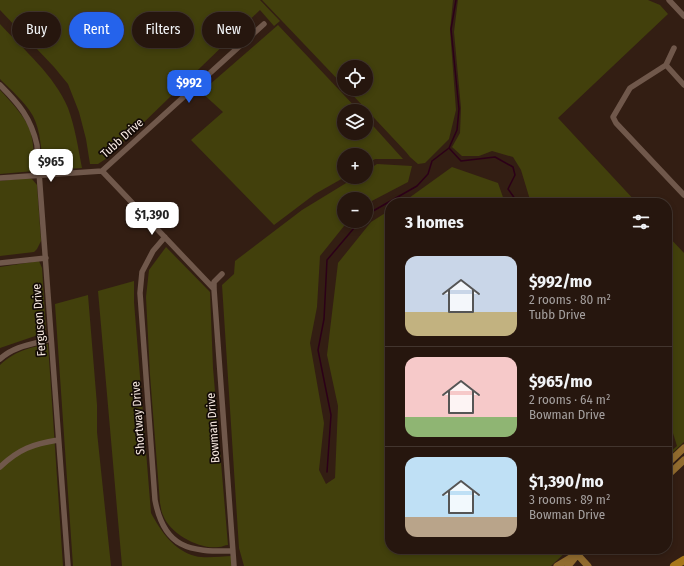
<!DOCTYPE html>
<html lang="en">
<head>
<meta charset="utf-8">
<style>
	:root { --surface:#26160e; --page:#2e1f17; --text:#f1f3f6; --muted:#a49f9e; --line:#42352e; --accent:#2563eb }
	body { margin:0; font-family:"Fira Sans Condensed",sans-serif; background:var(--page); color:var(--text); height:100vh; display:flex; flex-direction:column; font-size:15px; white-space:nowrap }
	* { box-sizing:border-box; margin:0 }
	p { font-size:13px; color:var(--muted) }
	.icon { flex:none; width:22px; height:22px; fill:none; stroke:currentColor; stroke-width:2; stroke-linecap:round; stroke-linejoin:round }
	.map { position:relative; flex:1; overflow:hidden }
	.sheet { position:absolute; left:385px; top:198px; width:287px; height:356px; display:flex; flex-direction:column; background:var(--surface); border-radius:16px; box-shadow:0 2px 6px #0003,0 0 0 1px var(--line) }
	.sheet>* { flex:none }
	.banner { position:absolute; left:12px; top:12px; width:313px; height:36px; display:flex; gap:8px }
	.fabs { position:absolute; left:337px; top:60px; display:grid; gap:8px }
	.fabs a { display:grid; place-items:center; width:36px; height:36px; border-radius:50%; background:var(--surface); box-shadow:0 2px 6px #0003,0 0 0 1px var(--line); font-size:20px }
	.price { position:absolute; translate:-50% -34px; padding:0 9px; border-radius:8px; background:#fff; color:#222; font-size:13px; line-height:26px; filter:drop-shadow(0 1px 2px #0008) }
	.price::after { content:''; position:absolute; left:50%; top:24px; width:12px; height:9px; margin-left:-6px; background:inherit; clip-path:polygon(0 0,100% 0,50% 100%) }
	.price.selected { background:var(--accent); color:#fff }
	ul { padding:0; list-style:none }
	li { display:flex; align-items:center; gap:12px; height:100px; padding:0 20px }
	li+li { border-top:1px solid var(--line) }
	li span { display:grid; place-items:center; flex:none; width:112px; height:80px; border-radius:12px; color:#555 }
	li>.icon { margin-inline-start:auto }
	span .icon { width:48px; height:48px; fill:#fffc; stroke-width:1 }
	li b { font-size:17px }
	h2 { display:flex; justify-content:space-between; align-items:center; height:48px; padding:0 20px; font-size:17px }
	.tag { padding:0 14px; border-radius:18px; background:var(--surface); box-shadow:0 2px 6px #0003,0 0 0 1px var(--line); font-size:14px; line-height:36px }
	.tag.selected { background:var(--accent); color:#fff }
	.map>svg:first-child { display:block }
	.green { fill:#42400c }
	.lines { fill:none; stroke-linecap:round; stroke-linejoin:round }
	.stream { stroke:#2c0018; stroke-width:1.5 }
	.minor { stroke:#70584b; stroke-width:5.5 }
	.major { stroke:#916b2e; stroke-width:7 }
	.highway { stroke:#a7771a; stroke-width:8 }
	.labels { text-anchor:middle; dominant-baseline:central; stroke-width:3.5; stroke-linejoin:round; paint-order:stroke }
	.street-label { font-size:12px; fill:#f9ebe3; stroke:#140b07 }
</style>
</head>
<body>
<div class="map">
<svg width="684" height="566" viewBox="0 0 684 566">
	<rect width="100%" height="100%" fill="#331e13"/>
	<path class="green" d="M0,0H260L280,21L274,26L260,10L107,158L98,164H90L86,139L79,112L68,84L54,67L0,10Z
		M262,0H453L450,30L456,110L449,139L425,163L418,164L410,157L406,152L347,89H366V67H344V86Z
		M458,0H648L660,5L668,14L558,118L637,203H531L521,170L513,157L492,151L479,156H462L452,147L460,133L461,108L454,32Z
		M0,24C23,49 55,76 68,108C75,127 78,147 82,168L47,170L44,168C41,152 41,131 33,116C25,102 11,90 0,79Z
		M278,25L359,111H344V133H366V118L403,159H375L366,165V155H344L345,177L315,194L274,225L191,140L223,112L201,92Z
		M0,90C11,102 24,115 30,130C34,143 34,158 34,171L0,174Z
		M377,164L412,166L408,182L366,204V199H344V221H348L320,256L317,307L310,343L324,423L319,470L326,484L335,478L338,406L327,355L338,263L371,222L390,210V549H569L551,566H244L239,548L222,285L234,274L235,261L302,210L356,177H366V171Z
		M452,167L498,183L505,203H402Z
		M27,178L32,179L37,185L41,241L37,249L34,252L0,256V181Z
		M667,235L684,253V442L667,458V453L668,454L677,446L667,414Z
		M166,247L210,292L213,368L228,545C225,545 222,547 219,547C200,550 170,534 163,515C161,511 161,507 160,503L150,375L146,297L149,270Z
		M39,261L42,268L46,330L41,334L0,348V267Z
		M134,281V302L151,513C161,531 173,550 195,556C207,559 221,556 233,556V566H122L98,291Z
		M88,295L97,405V432L111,566H73L55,304Z
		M48,344L63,566H0V365C15,351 28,348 48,344Z"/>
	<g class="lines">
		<path class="stream" d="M449,148L461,161L495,157L513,167L515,175L508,189L518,203
			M366,215L417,186L428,174L432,161L449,148L457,130L459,109L451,29L456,0
			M667,434L671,440
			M327,472L331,415L318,350L324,319L327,260L360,221"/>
		<path class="minor" d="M669,0L684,16
			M674,48L666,65L630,88L613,117L616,123L684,195
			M666,65L684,85
			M0,85C19,104 31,118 37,145L68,566
			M102,171L264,24
			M0,178L102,171L214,289
			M165,237L153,251L142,272L140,293L155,500C164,548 189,552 233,551
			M0,263L46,258
			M222,274L214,282V289L234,566
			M0,359C14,346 33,344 51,339
			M0,467C19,449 33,444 58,440"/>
		<path class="major" d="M667,464L684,448
			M667,476L684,460
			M577,554L588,566
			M557,566L577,554
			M568,566L582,549"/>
		<path class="highway" d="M674,566L684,560"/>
	</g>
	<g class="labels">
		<g class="street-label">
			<text transform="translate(122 138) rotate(-42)">Tubb Drive</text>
			<text transform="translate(39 320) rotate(-94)">Ferguson Drive</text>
			<text transform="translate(138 418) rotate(-94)">Shortway Drive</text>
			<text transform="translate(213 428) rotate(-94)">Bowman Drive</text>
		</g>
	</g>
</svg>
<div class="fabs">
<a><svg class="icon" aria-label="locate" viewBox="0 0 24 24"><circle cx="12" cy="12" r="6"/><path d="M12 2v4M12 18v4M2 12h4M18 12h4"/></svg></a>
<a><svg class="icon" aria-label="layers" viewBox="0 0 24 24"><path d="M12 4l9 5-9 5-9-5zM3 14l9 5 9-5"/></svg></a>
<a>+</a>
<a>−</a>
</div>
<b class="price selected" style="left:189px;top:104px">$992</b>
<b class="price" style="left:51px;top:183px">$965</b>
<b class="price" style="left:152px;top:236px">$1,390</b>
<div class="banner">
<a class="tag">Buy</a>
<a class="tag selected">Rent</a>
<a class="tag">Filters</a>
<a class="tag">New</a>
</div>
<section class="sheet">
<h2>3 homes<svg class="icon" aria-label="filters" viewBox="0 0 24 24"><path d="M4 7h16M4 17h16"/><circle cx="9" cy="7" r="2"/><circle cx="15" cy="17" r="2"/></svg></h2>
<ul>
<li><span style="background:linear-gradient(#c9d6e8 70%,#c2b280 0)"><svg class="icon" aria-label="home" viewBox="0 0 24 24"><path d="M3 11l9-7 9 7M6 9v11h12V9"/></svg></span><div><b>$992/mo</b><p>2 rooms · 80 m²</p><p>Tubb Drive</p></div></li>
<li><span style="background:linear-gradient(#f6c9c9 75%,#8fb573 0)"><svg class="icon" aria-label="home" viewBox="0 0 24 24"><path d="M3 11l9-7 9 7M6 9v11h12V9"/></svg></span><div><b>$965/mo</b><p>2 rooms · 64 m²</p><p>Bowman Drive</p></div></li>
<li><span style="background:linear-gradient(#bfe0f5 75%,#b9a48a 0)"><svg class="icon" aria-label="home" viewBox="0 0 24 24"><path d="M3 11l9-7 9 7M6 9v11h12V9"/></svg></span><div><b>$1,390/mo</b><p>3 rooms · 89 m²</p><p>Bowman Drive</p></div></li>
</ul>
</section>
</div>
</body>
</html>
